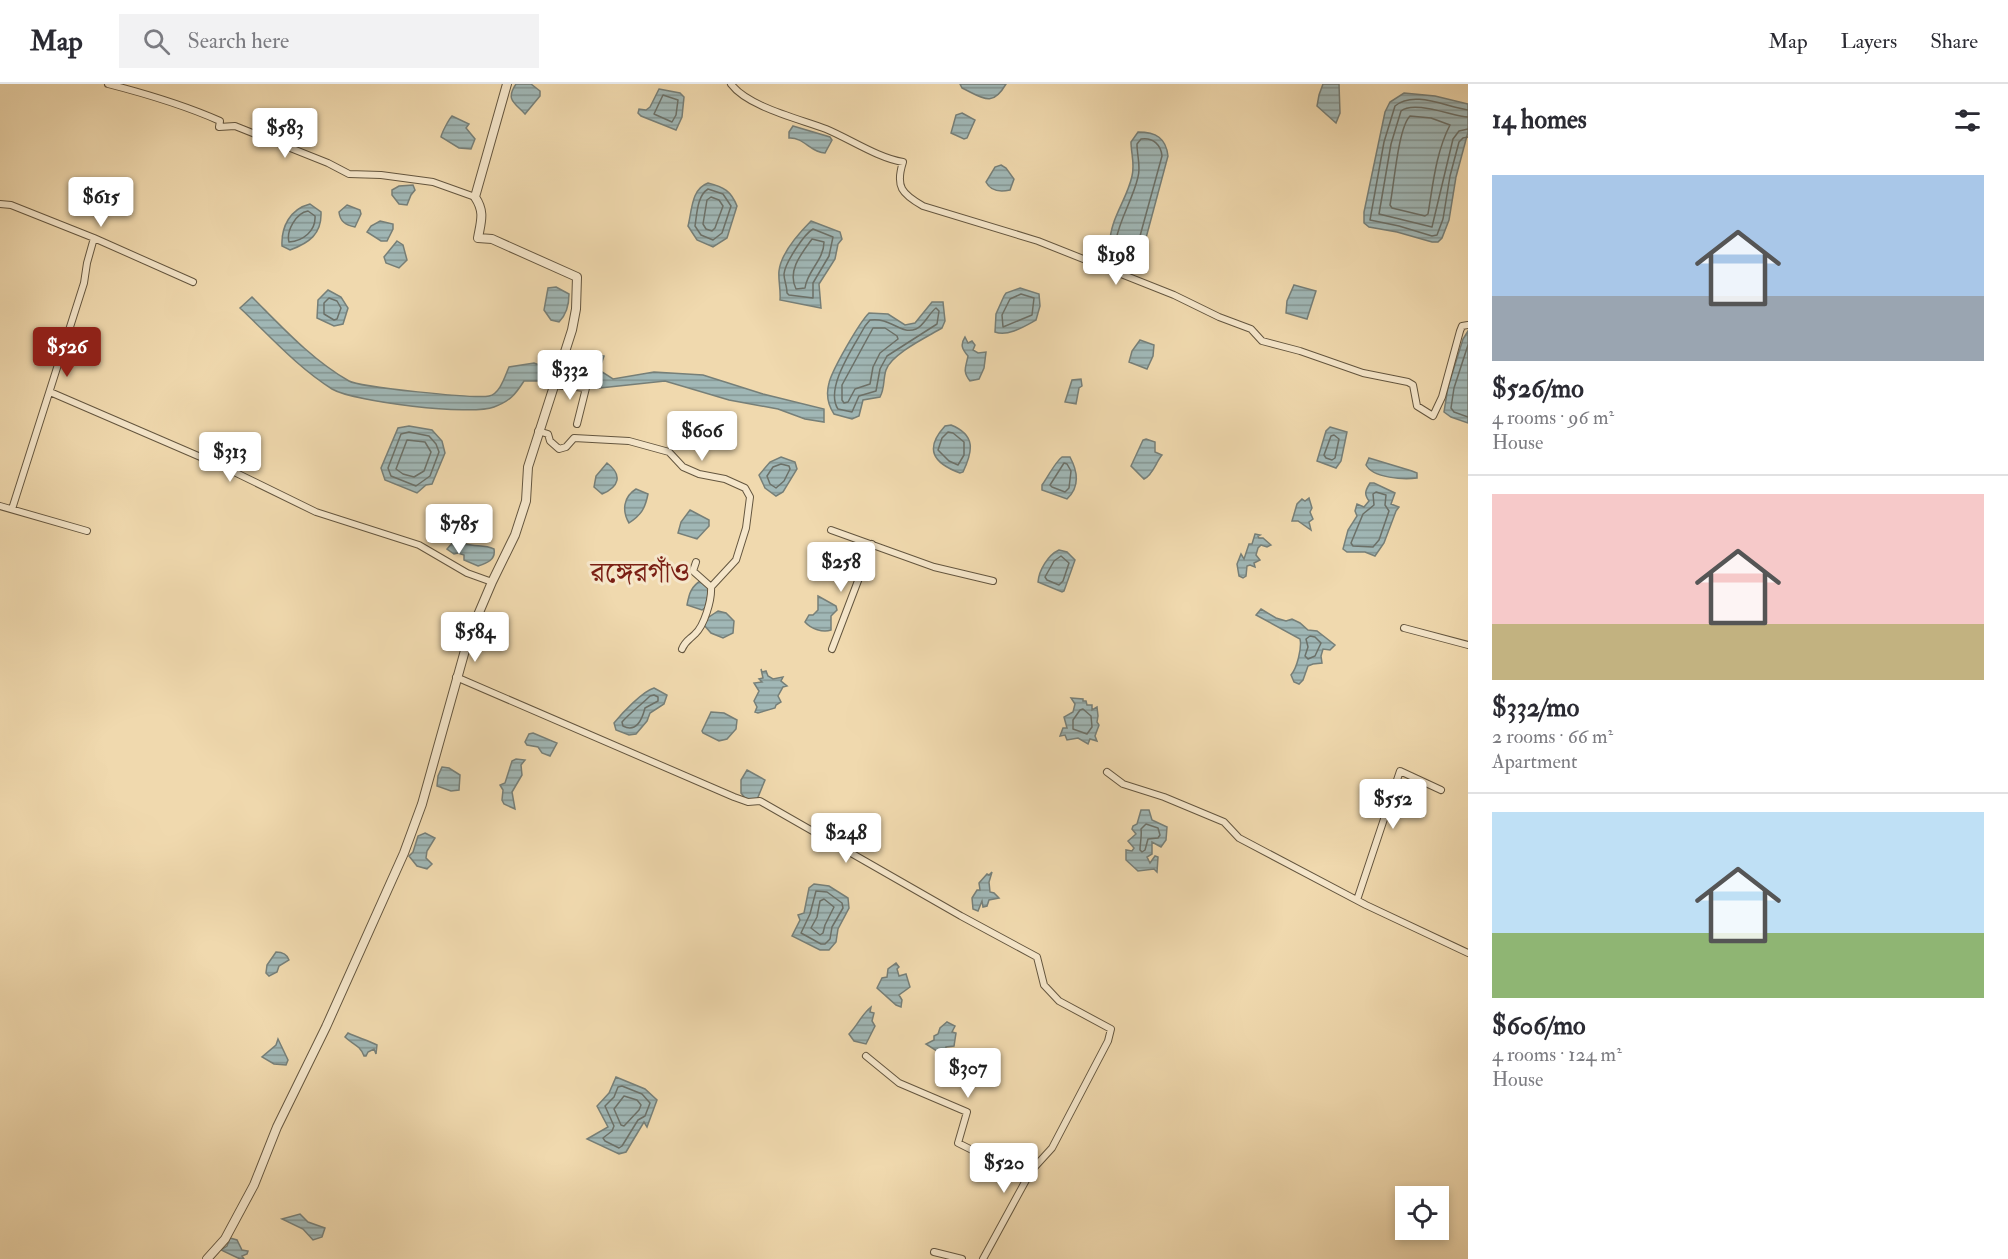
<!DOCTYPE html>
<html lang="en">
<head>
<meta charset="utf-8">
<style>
	:root { --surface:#fff; --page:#f2f2f3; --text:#2b2b33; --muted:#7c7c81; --line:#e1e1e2; --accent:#8f2418 }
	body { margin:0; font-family:"IM FELL Double Pica","Noto Serif Bengali",serif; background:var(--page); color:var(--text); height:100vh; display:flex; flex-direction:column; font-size:22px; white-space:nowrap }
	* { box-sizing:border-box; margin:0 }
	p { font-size:20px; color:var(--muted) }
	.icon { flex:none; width:33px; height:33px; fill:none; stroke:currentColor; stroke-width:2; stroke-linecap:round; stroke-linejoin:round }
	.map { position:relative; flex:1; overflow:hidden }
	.sheet { display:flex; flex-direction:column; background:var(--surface); width:540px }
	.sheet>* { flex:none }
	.fabs { position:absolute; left:1395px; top:1102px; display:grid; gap:12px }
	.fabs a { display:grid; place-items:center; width:54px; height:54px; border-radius:0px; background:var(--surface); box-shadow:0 3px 9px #0003; font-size:30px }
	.price { position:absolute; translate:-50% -51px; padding:0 14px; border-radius:6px; background:#fff; color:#222; font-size:20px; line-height:39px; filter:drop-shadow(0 2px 3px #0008) }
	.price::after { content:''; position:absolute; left:50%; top:36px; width:18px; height:14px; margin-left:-9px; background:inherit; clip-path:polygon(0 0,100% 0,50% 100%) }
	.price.selected { background:var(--accent); color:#fff }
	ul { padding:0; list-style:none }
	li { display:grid; align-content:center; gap:12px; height:318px; padding:0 24px }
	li+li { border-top:2px solid var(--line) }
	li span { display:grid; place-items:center; height:186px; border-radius:0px; color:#555 }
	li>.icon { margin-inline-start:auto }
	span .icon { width:108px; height:108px; fill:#fffc; stroke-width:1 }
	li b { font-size:26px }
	h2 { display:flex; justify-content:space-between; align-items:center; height:72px; padding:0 24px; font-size:26px }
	header { display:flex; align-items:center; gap:36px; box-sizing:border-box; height:84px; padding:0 30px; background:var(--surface); border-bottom:2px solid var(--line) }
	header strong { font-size:28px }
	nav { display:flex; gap:33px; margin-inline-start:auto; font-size:21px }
	.search { width:420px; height:54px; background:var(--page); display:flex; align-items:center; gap:15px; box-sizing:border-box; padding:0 21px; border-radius:0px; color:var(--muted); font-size:22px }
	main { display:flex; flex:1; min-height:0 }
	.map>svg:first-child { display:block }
	.water { fill:url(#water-rules); stroke:#767f78; stroke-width:1.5 }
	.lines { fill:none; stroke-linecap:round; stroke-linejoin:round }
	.shore { stroke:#6b7068; stroke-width:1.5 }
	.minor-casing { stroke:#64563f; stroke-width:8 }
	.tertiary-casing { stroke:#64563f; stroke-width:10 }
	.minor { stroke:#f5e6ca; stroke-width:6 }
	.tertiary { stroke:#f5e6ca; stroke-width:8 }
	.labels { text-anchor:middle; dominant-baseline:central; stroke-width:6; stroke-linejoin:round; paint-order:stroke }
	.quarter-label { font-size:28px; fill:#7a1f14; stroke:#f5e6ca }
</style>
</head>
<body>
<header>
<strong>Map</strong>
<div class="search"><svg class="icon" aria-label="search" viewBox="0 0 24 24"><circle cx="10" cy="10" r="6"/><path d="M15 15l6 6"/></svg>Search here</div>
<nav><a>Map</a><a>Layers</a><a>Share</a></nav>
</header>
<main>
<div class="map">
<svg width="1468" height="1175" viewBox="0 0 1468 1175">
	<defs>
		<pattern id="water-rules" width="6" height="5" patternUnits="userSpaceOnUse" patternTransform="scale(1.5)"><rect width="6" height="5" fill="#a0b7b6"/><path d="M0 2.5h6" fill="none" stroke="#839593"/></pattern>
	</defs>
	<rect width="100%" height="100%" fill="#f0d9ae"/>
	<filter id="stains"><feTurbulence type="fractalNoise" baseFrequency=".00333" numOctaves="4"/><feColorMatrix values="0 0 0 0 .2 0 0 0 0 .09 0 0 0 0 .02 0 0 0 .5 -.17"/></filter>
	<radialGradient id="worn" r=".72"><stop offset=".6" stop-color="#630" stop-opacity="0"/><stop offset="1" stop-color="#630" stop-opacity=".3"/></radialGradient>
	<path class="water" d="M516,0H531L540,7V12L525,30C515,19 505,16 516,0Z
		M960,0H1006C992,24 983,14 962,4Z
		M1323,0H1339L1340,29L1336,39L1317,22L1319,11Z
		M659,5L680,9L684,13L682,33L676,46L641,32L638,29L639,25L646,26L650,23Z
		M1404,9L1435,12L1468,20V48L1456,93L1449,136L1442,154L1438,158H1432L1397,148L1369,143L1364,139V128L1385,28L1390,18Z
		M962,29L975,36L967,54L964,55L951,49L956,31Z
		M452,32L469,40L466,44L475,55L471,65L459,64L441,53C442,48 449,35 452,32Z
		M793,42L830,53L832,56L825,69C811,69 804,53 789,54V48Z
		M1138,48C1156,48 1166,54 1168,72L1146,154C1144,159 1143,164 1138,167C1131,171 1116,166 1110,161C1109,136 1127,116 1132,92C1135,80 1131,69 1131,58Z
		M1001,81L1006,84L1014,95L1010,106C1001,108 991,108 986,98L995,83Z
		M708,99C724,103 731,107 737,122L727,154L713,163L697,156L688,142C692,127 691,105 708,99Z
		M413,101L415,106L411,111L407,121L399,120L392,111V106L399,102Z
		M310,120L321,128C322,150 309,159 290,166L282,162C281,143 290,125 310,120Z
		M347,121L360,126L361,130L355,143C346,141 340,138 339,128Z
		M380,137L393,140V145L387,157H381L367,148L371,142Z
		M811,137L840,148L842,155L838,160L835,175L819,200L821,224L780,216C781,207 778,195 779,187C781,169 799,149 811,137Z
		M397,157L403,161L407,176L399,184L386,179L384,173Z
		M1294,201L1316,207L1307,235L1286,229L1287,217Z
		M556,203L569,210C569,220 566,231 559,238L551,236L544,226L548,204Z
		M1020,204L1039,210L1040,222L1036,236C1025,242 1008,253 995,248L996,230L1004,212L1006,209Z
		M328,206L341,213L348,224L343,240L334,242L317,234L318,216Z
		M252,213C282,243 312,276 349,297C359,303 476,315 489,312C500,310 505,292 509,283L534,279L553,286L550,297H524C515,311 510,317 494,323C471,332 354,318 332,305C297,283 270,252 240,224Z
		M932,218H943L945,237L942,244C927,253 891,270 886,286C883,295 885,304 880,313L863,316L859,332L852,335L834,330C828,321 826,310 829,299C832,286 859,239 869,229L888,230L905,241L915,239Z
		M1468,247V339L1451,333L1444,328L1448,303L1463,255Z
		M965,253L968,259L972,257L975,261L973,266L978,269L986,268L984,284L979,295L970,297C962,287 966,283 968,272C962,265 960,261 965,253Z
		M1140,256L1154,261L1153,272L1147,285L1129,278L1132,267Z
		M593,270L604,272L599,286L613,295L654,288L703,291L763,310L824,325V338L805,335L778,325L729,316L665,297L600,304L558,299L560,288L577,289L582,271Z
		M1081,295L1082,302L1079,304L1076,320L1065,318L1072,296Z
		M951,341C976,351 973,367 963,388L960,389C933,379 924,365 945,342Z
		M409,342L432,346L442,357L445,369L432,400L426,401L417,409L385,396L381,384L398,344Z
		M1330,343L1347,348L1341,377L1336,384L1317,377L1326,347Z
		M1146,355L1155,358V368L1162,371C1156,378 1153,391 1144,395L1131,382L1143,356Z
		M781,373L795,378L797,385L783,408L776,412L765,404L759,391L770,378Z
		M1062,373H1070C1078,388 1080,403 1067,415L1042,406V401C1047,394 1056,377 1062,373Z
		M1369,374L1412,387L1417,389V394C1404,396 1373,394 1366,381Z
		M607,379C623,391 619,403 602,410L594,403L596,392Z
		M1370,399H1374L1395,409L1391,420L1399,423L1396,427L1384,459L1375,472L1365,468H1347L1343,465L1348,446L1357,432L1355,427L1357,420L1364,423L1369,417C1364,410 1365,407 1370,399Z
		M636,405L648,410C645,425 641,431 629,439C622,427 623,413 636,405Z
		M1309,414L1312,424L1310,428L1313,435L1309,438L1311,446L1298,437H1292L1297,420L1302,415L1305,417Z
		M690,426L709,436V442L697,455L678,449L681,438Z
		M441,437L455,443L466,460C476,463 484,460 494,465C496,476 487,479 478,482L464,476V471L458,469L454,470L447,465L453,458L446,456L447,451L436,444Z
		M1255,450L1260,451L1258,452L1259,454H1263L1271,461L1267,463L1261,461L1258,464L1256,471L1260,476L1254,479L1255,483L1250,481L1247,482L1246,492L1243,494L1239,492L1237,480L1241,470L1244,475L1249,460H1252Z
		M1059,466L1067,468L1075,476L1064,507L1062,508L1038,498C1039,486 1048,471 1059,466Z
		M702,496L711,503L709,521L702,526L687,521C689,510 691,502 702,496Z
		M818,512L836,522L837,526L831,532V546C823,549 811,545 805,538L809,531H813L818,526Z
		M1261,525L1276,534L1286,537L1292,535L1300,539L1308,546L1317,547L1335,561L1330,566L1323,565L1321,572L1322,579L1313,580L1308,582L1303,596L1299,600L1294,598L1291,591C1297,584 1302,564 1300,555L1256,531Z
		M718,527L726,529L734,537L733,549L723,554L711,549L704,541L706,535Z
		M761,585L762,588L766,587L768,592L773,595L783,593L781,597L787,602L783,603L778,612L781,618L776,621L775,624L758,629L755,628L757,623L754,617L759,607L754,599L762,598L759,595L763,594Z
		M654,604L667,611L664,620L650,629L647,637L636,650L629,651L616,646L614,639C622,629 643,607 654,604Z
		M1071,614L1083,615V617H1086L1087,621H1092V626L1097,623L1098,632L1097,638L1099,641L1095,652L1097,657L1090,655L1088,660L1078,654L1067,656L1065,651L1060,652L1063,644H1067L1064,633L1073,628L1075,620Z
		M711,628L724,629L737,636L736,645L727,655L719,657L703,649L702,647Z
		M533,649L557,659L550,672L542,669L538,663L527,661L525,658L529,650Z
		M516,675L525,676L521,681L522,691L512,708L515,725L504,720L502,716L503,706L500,701L505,699L512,677Z
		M442,683L449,684L460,691L459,706L451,707L437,702L438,692Z
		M747,686L765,696L756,718L745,714L741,709V696Z
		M1141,726H1149L1152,736L1167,743L1166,756L1161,763L1152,758V770L1147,773L1150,779L1155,772L1158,773L1157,788L1154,785L1138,787L1126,776V766L1132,767L1134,764L1128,757L1136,750L1132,745L1133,742L1137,740Z
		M425,749L435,754L427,767L426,774L432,780L427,785L417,782L409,772L413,768L418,752Z
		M992,788L989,798L990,808L994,809L999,814L989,816L987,822L983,823L982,817L978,827L973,825L972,814L977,806H980L979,799L987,790L989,791Z
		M814,800L829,802L848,814L849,824L838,845L836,858L829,866H820L792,852L800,836L798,831L804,829L809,804Z
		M276,868C283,868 287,870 289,876L279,882L277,888L269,892L266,889L267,881Z
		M896,879L899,883L897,885L899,892L906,890L910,903L899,911L902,916L901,923L896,921L877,904L882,894L887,893L888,885Z
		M871,923L870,928L874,929L872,937L875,942L866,960L854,957L849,950C858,941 861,931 871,923Z
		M947,938L955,942L952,948L956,949L954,962L946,963L945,974L936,973L937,967L926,960L934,956V952L938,950L940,944Z
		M348,949C358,954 368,956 377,961L376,970L374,965L368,968L366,972H364C360,961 352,960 345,953Z
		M278,955L288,976L286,981L274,980L262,973L276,961Z
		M616,993L645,1005L657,1016L647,1043L644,1038L626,1068L619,1070L587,1055L608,1043L597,1022L609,1009Z
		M300,1130L308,1138L325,1144L322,1153L313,1156L303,1145L282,1135Z
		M230,1154L237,1156L242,1166L248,1167L247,1170L242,1172L244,1175H240L221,1166L227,1162Z"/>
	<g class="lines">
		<path class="shore" d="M663,11L678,16L676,31L672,38L654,30Z
			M1468,26C1446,23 1414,6 1395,22L1384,58L1370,136L1399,142L1432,152L1437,151L1443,135L1450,92L1459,58L1463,54L1468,53
			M1410,32L1431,34L1450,41C1436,68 1433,100 1428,130L1425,132L1392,124L1390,121C1394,102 1398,44 1410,32Z
			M1468,33C1452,32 1414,16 1401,27L1391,60L1379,130L1432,143L1453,55L1459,47L1468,45
			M1141,55C1153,53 1161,61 1162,72L1140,152L1136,161L1132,163L1118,159L1116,156C1120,134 1133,115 1138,93C1141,82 1137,72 1137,60Z
			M708,105L723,110L731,122L722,149L713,156L701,151L695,142C697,130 697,112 708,105Z
			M711,113L719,116L723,122L715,144L712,147L706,145L703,140L707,116Z
			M308,127L315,132C316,147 303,157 289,158C286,147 296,129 308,127Z
			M813,145L833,153L829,172L813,199V214L789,211L787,209C787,202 784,196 784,190C785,179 804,150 813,145Z
			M812,155L824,158C824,176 807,187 805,204L796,205C787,187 801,170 812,155Z
			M1021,210L1034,214L1032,231L1003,243L1002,231L1010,215Z
			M329,214L337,217L341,224L337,235L334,236L324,230V219Z
			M936,224L939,227L937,240L887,272L880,285L876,307L859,312L852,328L838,325C824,304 855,261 865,242L870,236C891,233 900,251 916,245C924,242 929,229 936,224Z
			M873,244H885L897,252L898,255L880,269L873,283L870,300L855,305L848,318L844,319L842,316V301Z
			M1468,261L1454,304L1451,324L1454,328L1468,333
			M591,276L595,278L594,288L599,294L597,297L584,296L582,294L587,278Z
			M409,348L429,352L436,360L439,368L430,392L416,402L391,392L388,384L401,350Z
			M948,348L953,349L964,358V371L958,381L949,377L938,366L942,354Z
			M1334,351L1339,355L1335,374L1332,376L1326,374L1324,371L1331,352Z
			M407,356L425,358L431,368L424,387L414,393L403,390L396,385Z
			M1064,379L1067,380L1071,387L1069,404L1065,408L1052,403L1050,401Z
			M781,380L789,382L790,385L784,397L776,404L770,400L767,392L773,383Z
			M1376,408L1386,411L1385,421L1389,427L1379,456L1373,463L1353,462L1351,459L1363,430L1374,421L1373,410Z
			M1061,472L1069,479L1063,497L1059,501L1047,496L1045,493L1054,477Z
			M1310,552L1315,553L1321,559L1315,572L1308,575L1305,572L1308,563L1306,555Z
			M654,611L658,613V617L645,624C642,636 636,649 623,642L622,638C631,628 641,621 650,612Z
			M1083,625L1091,632L1092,643L1087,650L1073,645V636L1080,626Z
			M1146,740L1158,744L1160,751L1158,754L1148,755L1145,766L1142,768L1140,766C1140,759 1142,752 1141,745Z
			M816,807L827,808L842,819L843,824L832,843L830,855L825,860H821L801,849L810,830Z
			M824,815L834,823L825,841L823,849L820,851L811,844L817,833L820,817Z
			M622,1002L642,1010L650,1019L645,1032L638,1036L622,1062L619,1064L605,1057L603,1054L612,1047L614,1042L605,1022L614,1013L618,1003Z
			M624,1012L637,1016L641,1021L639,1026L624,1042L621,1041L614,1025Z"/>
		<g class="minor-casing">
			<path id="minor" d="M108,0C147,10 184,21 220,37L219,43L235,42L328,79L349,90L381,91L433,98L475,113
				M731,0C748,23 800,35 826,45C850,55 878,74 903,78C895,103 902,110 923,122L1038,157L1174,211L1219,233L1251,245L1262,257L1300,267L1363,289L1408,298L1413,301L1417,322L1433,332L1442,313L1460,247L1462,242L1468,241
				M0,120L11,121L94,154L193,198
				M553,301L586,304L577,340
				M50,308L226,384L316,428L419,461L467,489L492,498
				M538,347L548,350L550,357L559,365L566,363L574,354L629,357L669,368L683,383L699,390L725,395L745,404L750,413L746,444L736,476L711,503
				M0,422L87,447
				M12,425L84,199L87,179L94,154
				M831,446L934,483L993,497
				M1404,544L1468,561
				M682,565C685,557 689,556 695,550C704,542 712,516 711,503L693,487L696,478
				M832,565L872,460
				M456,593L734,713L748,718L760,717L961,832L1037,873L1044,901L1059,917L1111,945L1108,957L1052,1064L1031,1087L983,1175
				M1107,688L1123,700L1164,713L1224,738L1239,754L1366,821L1468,869
				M1357,816L1400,687L1441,706
				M866,972L899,999L967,1028L958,1059L1008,1084L1031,1087
				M934,1168L962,1175"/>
		</g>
		<g class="tertiary-casing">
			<path id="tertiary" d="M207,1175L225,1155L254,1101L277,1043L326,943L404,769L422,720L469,552L492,498L515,451L526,417L528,383L572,246L576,225L577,193L492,155L478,154C481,137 485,128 475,113L507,0"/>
		</g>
		<use href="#minor" class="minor"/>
		<use href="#tertiary" class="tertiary"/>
	</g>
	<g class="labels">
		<g class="quarter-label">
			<text x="640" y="489">রঙ্গেরগাঁও</text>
		</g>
	</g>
	<rect width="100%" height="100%" filter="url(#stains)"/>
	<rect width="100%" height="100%" fill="url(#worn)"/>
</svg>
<div class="fabs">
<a><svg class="icon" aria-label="locate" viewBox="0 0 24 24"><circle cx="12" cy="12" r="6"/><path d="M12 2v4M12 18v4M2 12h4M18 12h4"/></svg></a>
</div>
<b class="price" style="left:285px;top:75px">$583</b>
<b class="price" style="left:101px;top:144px">$615</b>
<b class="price" style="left:1116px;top:202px">$198</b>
<b class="price selected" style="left:67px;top:294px">$526</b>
<b class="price" style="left:570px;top:317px">$332</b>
<b class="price" style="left:702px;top:378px">$606</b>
<b class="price" style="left:230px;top:399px">$313</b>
<b class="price" style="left:459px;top:471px">$785</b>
<b class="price" style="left:841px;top:509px">$258</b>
<b class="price" style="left:475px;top:579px">$584</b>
<b class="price" style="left:1393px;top:746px">$552</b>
<b class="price" style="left:846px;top:780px">$248</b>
<b class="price" style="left:968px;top:1015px">$307</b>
<b class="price" style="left:1004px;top:1110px">$520</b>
</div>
<section class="sheet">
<h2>14 homes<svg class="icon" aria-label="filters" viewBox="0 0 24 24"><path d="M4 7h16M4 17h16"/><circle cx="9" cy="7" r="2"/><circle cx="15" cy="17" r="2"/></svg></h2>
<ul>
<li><span style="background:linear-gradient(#a9c7e8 65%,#9aa5b1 0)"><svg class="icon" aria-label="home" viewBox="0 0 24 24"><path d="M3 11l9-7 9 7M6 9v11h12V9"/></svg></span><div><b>$526/mo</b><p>4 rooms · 96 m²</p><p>House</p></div></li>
<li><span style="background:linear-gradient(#f6c9c9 70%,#c2b280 0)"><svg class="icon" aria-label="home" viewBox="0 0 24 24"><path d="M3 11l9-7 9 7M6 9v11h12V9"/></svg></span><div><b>$332/mo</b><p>2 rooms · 66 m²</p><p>Apartment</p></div></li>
<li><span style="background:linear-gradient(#bfe0f5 65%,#8fb573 0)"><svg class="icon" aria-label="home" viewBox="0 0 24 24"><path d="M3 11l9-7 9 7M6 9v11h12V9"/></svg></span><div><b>$606/mo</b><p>4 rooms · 124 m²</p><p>House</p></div></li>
</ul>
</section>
</main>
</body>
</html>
